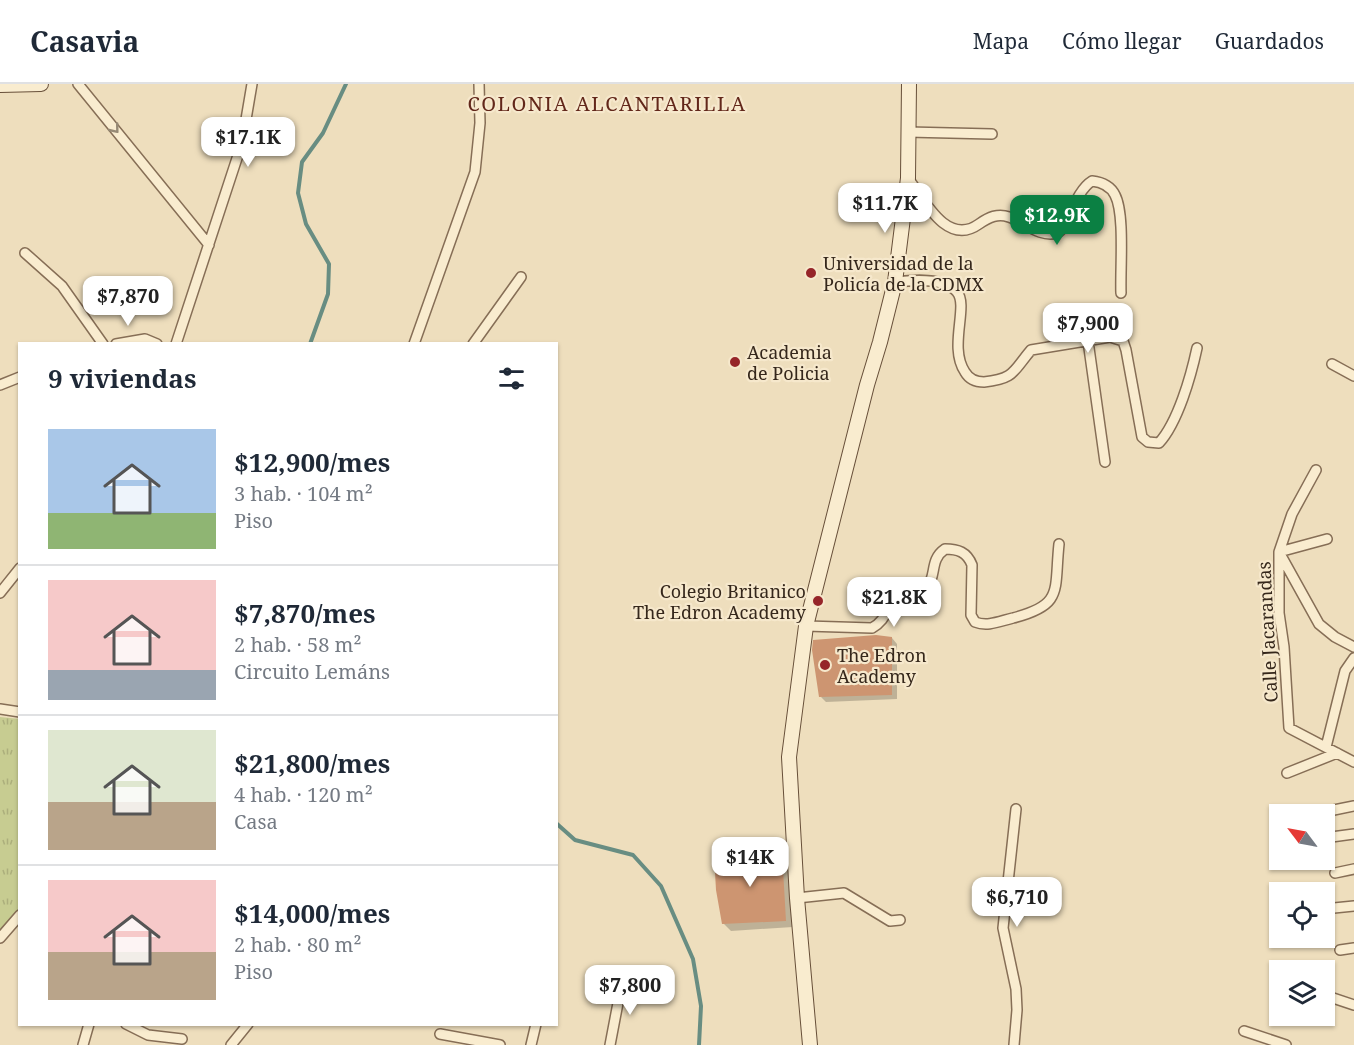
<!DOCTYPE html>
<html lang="es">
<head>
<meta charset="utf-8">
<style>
	:root { --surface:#fff; --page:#f2f2f3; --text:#1f2937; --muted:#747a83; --line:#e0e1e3; --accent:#0b8043 }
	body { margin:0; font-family:"Noto Serif",serif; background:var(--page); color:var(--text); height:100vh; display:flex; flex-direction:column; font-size:22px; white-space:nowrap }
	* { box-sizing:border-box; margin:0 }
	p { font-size:20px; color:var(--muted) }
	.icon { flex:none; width:33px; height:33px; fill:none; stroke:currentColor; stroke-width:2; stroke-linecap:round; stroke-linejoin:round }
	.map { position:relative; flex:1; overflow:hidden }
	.panel { position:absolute; left:18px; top:258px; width:540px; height:684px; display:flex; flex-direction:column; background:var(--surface); border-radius:0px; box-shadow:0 2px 4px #0004 }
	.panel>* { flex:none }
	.needle { width:39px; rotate:302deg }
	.buttons { position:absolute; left:1269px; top:720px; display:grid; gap:12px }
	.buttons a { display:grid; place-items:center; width:66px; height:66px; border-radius:0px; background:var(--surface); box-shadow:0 2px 4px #0004; font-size:30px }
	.price { position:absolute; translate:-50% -51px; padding:0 14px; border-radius:12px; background:#fff; color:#222; font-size:20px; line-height:39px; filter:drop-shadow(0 2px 3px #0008) }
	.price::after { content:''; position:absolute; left:50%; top:36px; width:18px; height:14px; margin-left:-9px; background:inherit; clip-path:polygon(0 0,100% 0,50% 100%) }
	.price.active { background:var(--accent); color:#fff }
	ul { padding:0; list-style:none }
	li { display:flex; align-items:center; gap:18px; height:150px; padding:0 30px }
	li+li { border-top:2px solid var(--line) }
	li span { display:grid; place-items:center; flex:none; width:168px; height:120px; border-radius:0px; color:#555 }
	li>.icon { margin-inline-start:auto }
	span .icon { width:72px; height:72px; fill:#fffc; stroke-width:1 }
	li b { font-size:26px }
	h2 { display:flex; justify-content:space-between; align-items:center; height:72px; padding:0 30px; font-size:26px }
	header { display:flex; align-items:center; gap:36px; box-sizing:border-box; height:84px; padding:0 30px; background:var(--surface); border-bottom:2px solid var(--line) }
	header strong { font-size:28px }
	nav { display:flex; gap:33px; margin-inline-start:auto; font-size:21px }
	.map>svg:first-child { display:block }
	.park { fill:url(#park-tufts) }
	.shadow { fill:#0003 }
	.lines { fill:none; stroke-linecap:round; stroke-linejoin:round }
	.stream { stroke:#688d82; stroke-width:4 }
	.building { fill:#cd9571 }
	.street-casing { stroke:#866e56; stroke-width:12 }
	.secondary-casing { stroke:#674f39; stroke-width:16 }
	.street { stroke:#f9eccf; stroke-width:9 }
	.secondary { stroke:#f9eccf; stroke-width:14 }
	.oneway { stroke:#978a75 }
	.poi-dot { fill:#962529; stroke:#f6e8cc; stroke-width:2 }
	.labels { text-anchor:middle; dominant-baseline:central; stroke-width:4.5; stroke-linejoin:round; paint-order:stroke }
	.poi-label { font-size:18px; fill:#35271b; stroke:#f6e8cc; text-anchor:start }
	.street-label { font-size:18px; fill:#35271b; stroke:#f6e8cc }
	.neighbourhood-label { font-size:20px; letter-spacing:1.5px; fill:#62271a; stroke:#f6e8cc }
</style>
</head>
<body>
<header>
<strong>Casavia</strong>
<nav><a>Mapa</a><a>Cómo llegar</a><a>Guardados</a></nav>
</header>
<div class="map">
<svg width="1354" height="961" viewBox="0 0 1354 961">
	<defs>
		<pattern id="park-tufts" width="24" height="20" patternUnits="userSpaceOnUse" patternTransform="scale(1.5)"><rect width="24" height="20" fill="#c7cc91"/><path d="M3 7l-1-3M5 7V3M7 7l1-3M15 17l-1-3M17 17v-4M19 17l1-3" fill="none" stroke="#acaf7c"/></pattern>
	</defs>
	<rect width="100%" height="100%" fill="#eedebd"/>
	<path class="park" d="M0,633L20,635L19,825L0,846Z"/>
	<path class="shadow" d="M892,554L897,560V615L826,618L821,613Z
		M781,770L789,777L793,843L731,847L723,839Z"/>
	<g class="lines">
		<path class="stream" d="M310,260L328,210L329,180L306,140L298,109L302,78L323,49L346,0
			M556,739L575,756L633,771L661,802L693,875L701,922L699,961"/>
	</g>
	<path class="building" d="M876,551L892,553V611L819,613L812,566L813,556Z
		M782,768L786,837L722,840L716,806L714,771Z"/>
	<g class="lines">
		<g class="street-casing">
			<path id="street" d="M78,0L209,161
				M908,48L992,50
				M908,94C924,116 947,163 979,140C989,133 998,129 1009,133C1024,138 1040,154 1057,149C1068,145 1074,108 1092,97C1101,98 1110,101 1115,111C1125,130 1120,185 1121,209
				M25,169L62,202L103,260
				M895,198C912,196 945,193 957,208C969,222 948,263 965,288C969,295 976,298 984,298C1015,295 1013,287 1031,266L1110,253L1123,257L1126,266L1142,353L1148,358L1159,359C1178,338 1191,292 1197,264
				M1088,257L1105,378
				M116,260L145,255L157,260
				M176,260L242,59L252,0
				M414,260L475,88L480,39L479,0
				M473,260L521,193
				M1332,280L1354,292
				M0,301L20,293
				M1316,386L1292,430L1279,468V529L1284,563L1289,644L1354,678
				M1327,455L1279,468L1319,540L1335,553L1354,563
				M0,509L20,484
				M806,542L872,544C888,535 886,522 896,516C906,510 919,512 927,503C937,492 929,476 945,465C958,465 967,468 972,481L971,531L975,538C988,543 1000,537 1013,534C1064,521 1054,507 1059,460
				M0,625L20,628
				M1326,663L1345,587L1354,574
				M1287,689L1337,669
				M1324,728L1354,722
				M1324,754L1354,750
				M1335,789L1354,785
				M797,814L844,809L890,837L900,836
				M1324,825L1354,822
				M0,854L20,831
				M1340,866L1354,864
				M1278,894H1280
				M1324,911L1354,921
				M126,940L148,951L182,955
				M1244,947L1286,961
				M440,950L500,961
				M83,961L89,940
				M231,961L248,940
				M531,961L536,940
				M610,961L622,898
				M1014,961L1017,926L1016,905L1003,844L1016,725"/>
		</g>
		<g class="secondary-casing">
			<path id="secondary" d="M0,1L41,0
				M810,961L797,814L789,673L806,542L867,301L880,258L895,198L908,94L909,0"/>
		</g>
		<use href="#street" class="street"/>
		<use href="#secondary" class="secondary"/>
	</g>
	<defs><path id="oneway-chevron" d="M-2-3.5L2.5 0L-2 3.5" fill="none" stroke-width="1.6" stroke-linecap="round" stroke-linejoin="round" transform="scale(1.5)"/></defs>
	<use class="oneway" href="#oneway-chevron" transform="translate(115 45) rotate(51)"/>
	<g class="poi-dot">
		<circle cx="811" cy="189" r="6"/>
		<circle cx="735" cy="278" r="6"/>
		<circle cx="818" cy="517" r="6"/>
		<circle cx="825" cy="581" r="6"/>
	</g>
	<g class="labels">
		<g class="poi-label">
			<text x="823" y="179">Universidad de la<tspan x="823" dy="21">Policía de la CDMX</tspan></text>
			<text x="747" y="268">Academia<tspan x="747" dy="21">de Policia</tspan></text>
			<text x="806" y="507" text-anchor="end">Colegio Britanico<tspan x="806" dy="21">The Edron Academy</tspan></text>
			<text x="837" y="571">The Edron<tspan x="837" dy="21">Academy</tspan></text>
		</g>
		<g class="street-label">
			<text transform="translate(1267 548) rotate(-93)">Calle Jacarandas</text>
		</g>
		<g class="neighbourhood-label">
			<text x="607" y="19">COLONIA ALCANTARILLA</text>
		</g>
	</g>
</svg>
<div class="buttons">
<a><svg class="needle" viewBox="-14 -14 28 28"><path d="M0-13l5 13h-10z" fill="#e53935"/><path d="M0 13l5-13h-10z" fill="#747a83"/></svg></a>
<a><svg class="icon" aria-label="locate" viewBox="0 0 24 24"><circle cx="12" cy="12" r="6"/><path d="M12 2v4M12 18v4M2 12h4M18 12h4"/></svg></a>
<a><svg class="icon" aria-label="layers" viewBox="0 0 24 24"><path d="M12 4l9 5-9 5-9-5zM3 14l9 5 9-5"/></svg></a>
</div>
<b class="price" style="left:248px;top:84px">$17.1K</b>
<b class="price" style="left:885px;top:150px">$11.7K</b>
<b class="price active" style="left:1057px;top:162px">$12.9K</b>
<b class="price" style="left:128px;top:243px">$7,870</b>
<b class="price" style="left:1088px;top:270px">$7,900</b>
<b class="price" style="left:894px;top:544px">$21.8K</b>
<b class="price" style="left:750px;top:804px">$14K</b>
<b class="price" style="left:1017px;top:844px">$6,710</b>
<b class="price" style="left:630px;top:932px">$7,800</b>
<section class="panel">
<h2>9 viviendas<svg class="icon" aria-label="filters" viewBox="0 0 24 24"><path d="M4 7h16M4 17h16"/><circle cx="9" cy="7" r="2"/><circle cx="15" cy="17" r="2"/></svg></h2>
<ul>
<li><span style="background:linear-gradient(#a9c7e8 70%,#8fb573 0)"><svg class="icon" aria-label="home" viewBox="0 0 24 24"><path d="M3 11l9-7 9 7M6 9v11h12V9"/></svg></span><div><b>$12,900/mes</b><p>3 hab. · 104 m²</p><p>Piso</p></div></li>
<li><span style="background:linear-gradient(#f6c9c9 75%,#9aa5b1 0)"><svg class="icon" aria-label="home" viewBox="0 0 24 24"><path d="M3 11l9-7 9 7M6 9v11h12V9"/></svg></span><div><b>$7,870/mes</b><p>2 hab. · 58 m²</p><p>Circuito Lemáns</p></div></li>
<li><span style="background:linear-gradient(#dfe7d0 60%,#b9a48a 0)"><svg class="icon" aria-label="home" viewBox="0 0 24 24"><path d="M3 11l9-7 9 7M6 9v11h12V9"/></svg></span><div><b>$21,800/mes</b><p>4 hab. · 120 m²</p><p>Casa</p></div></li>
<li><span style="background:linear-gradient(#f6c9c9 60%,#b9a48a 0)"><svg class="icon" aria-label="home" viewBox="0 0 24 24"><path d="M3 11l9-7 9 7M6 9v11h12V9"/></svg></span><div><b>$14,000/mes</b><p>2 hab. · 80 m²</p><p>Piso</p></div></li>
</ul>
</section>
</div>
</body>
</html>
